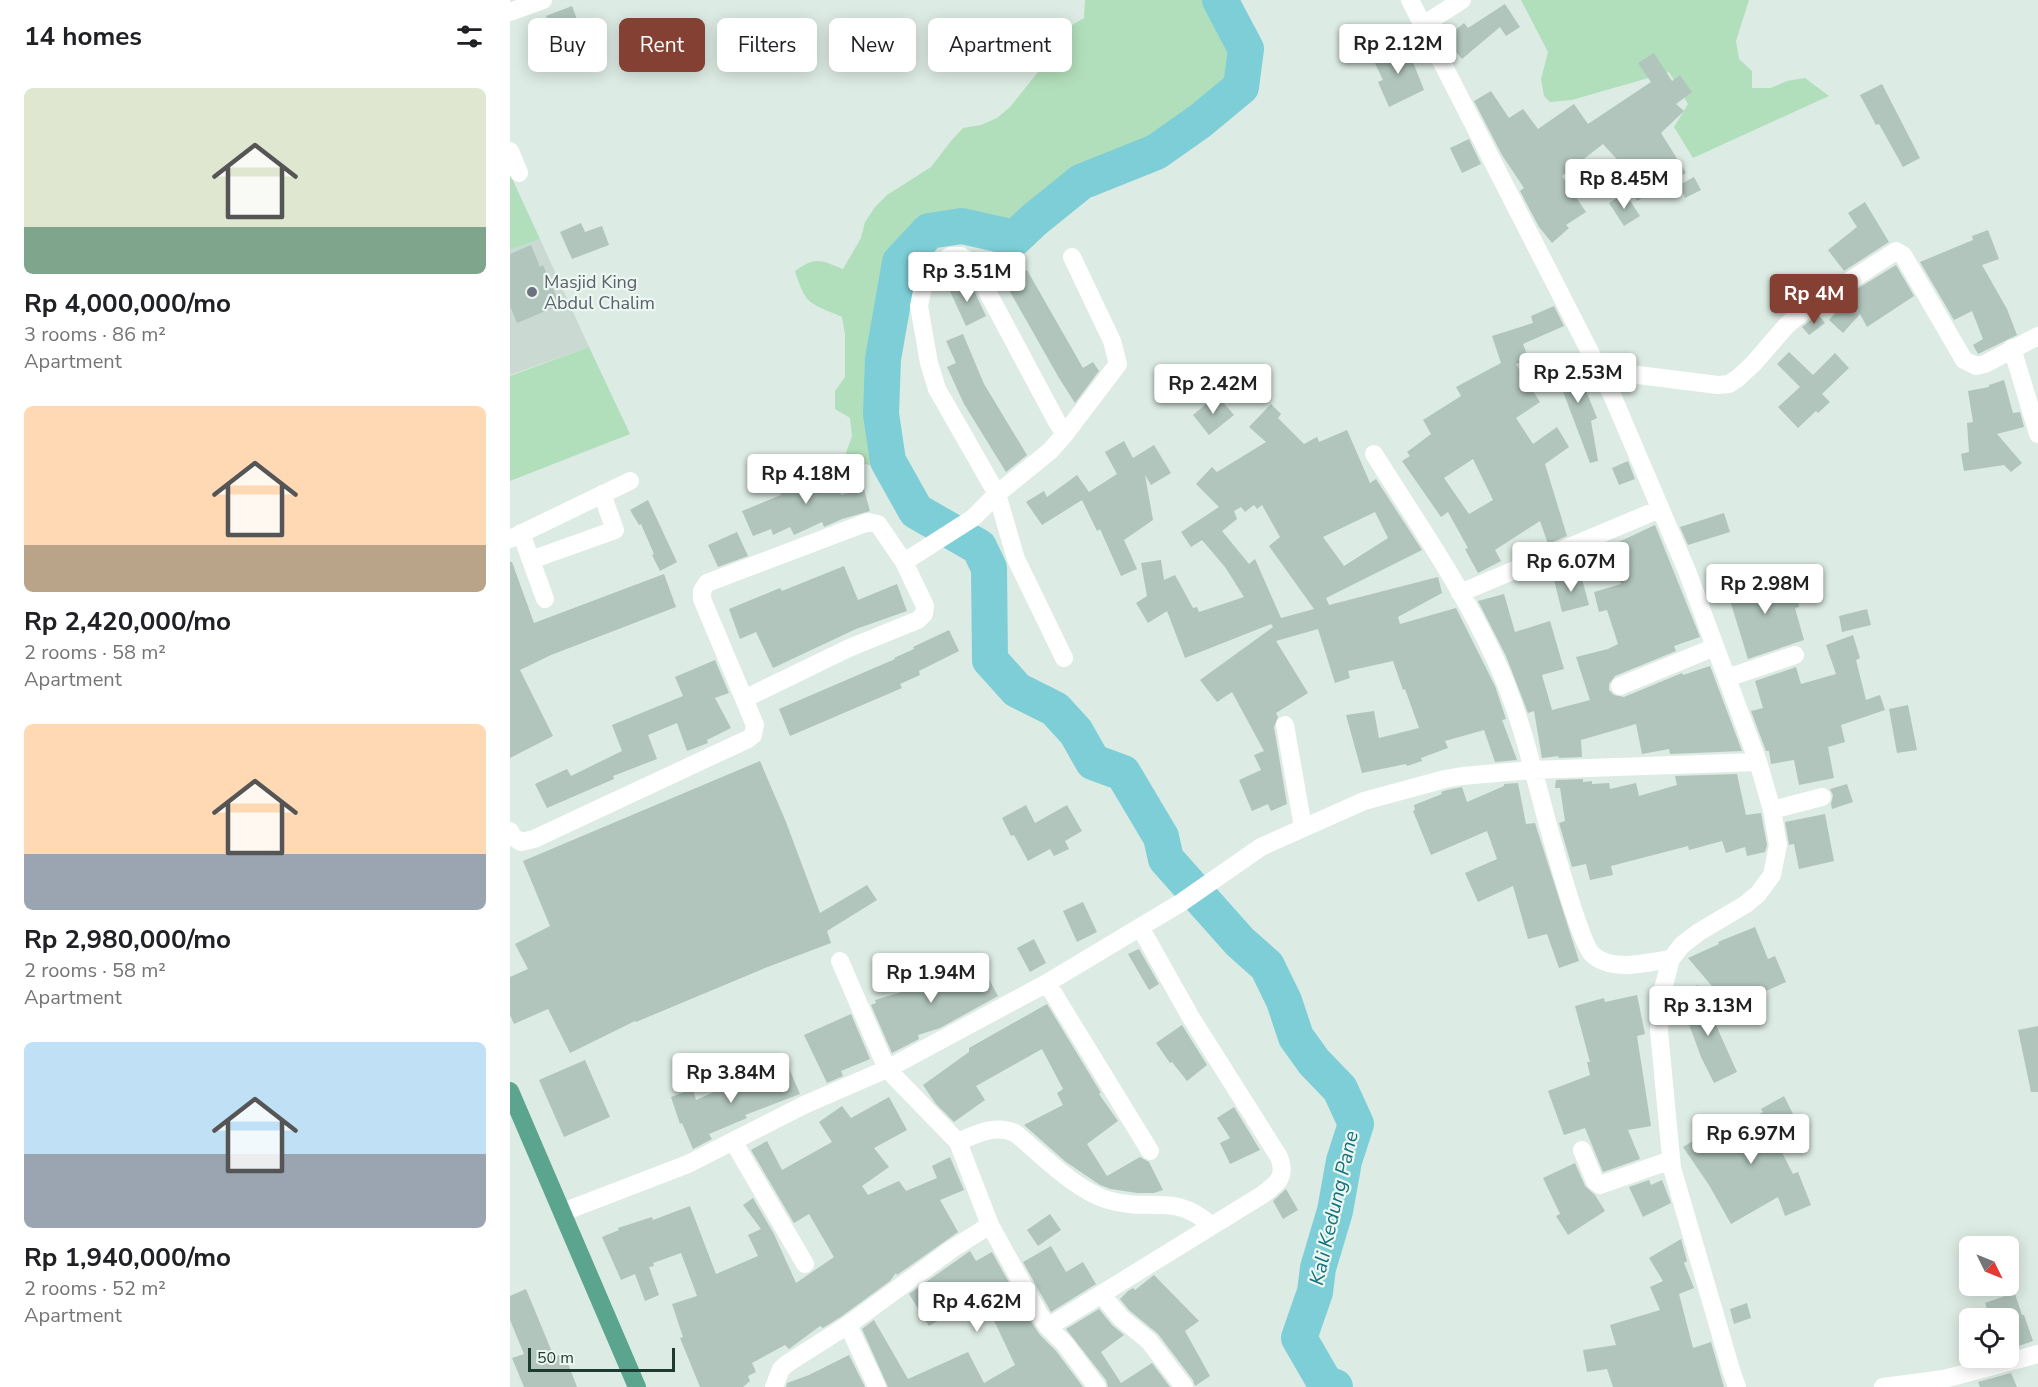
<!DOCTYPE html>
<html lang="en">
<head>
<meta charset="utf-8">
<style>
	:root { --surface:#fff; --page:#f6f6f6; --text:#202124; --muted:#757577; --accent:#844133 }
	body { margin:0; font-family:"Nunito Sans",sans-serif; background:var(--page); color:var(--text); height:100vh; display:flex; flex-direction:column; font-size:22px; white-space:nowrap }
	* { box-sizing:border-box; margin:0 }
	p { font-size:20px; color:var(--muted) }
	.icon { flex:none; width:33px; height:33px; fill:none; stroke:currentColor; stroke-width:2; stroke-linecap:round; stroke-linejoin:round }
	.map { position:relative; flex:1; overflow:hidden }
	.side { display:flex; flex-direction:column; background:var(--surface); width:510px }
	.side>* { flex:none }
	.top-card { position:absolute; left:18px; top:18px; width:570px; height:54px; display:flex; gap:12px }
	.needle { width:39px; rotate:133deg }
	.fabs { position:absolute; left:1449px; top:1236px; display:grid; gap:12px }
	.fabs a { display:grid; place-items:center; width:60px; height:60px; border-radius:9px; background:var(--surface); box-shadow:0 3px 15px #0003; font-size:30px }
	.scale { position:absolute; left:18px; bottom:15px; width:147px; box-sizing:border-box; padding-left:6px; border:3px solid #1d3b31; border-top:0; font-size:16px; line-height:21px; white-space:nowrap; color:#1d3b31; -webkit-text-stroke:4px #edf7f1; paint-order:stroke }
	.price { position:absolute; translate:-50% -51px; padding:0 14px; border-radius:6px; background:#fff; color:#222; font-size:20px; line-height:39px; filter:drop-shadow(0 2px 3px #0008) }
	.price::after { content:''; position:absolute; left:50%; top:36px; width:18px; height:14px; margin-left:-9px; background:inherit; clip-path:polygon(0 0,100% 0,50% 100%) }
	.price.on { background:var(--accent); color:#fff }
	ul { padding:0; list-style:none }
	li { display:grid; align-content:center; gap:12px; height:318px; padding:0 24px }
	li span { display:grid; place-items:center; height:186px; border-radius:9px; color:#555 }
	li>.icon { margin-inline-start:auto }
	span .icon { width:108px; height:108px; fill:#fffc; stroke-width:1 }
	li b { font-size:26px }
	h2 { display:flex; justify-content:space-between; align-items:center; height:72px; padding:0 24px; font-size:26px }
	.tag { padding:0 21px; border-radius:9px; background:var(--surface); box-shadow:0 3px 15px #0003; font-size:21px; line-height:54px }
	.tag.on { background:var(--accent); color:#fff }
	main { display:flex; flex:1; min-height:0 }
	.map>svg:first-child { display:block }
	.built { fill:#cadad2 }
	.green { fill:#b2dfbb }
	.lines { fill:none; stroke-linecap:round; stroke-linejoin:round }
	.river { stroke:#7dced7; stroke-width:36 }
	.building { fill:#b1c5bc; fill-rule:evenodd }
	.street { stroke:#fff; stroke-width:18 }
	.primary { stroke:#5ba58e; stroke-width:18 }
	.worship-dot { fill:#6b7280; stroke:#edf7f1; stroke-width:2 }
	.labels { text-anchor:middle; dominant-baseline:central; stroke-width:4.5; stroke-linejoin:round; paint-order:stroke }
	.worship-label { font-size:18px; fill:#5b616d; stroke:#edf7f1; text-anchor:start }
	.water-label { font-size:20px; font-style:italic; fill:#11717d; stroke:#edf7f1 }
</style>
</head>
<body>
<main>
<section class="side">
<h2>14 homes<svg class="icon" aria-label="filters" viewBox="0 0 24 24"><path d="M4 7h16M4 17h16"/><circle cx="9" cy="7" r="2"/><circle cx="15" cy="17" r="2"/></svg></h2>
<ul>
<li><span style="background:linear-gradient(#dfe7d0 75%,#7fa58c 0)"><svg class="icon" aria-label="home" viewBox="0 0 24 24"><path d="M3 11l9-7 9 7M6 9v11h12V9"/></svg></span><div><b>Rp 4,000,000/mo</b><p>3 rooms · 86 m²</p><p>Apartment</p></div></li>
<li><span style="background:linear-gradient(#ffd9b3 75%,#b9a48a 0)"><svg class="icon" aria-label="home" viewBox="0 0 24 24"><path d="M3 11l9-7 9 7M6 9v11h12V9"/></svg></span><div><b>Rp 2,420,000/mo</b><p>2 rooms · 58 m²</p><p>Apartment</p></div></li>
<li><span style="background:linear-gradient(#ffd9b3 70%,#9aa5b1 0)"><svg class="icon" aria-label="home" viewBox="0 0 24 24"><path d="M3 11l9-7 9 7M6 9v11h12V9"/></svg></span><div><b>Rp 2,980,000/mo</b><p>2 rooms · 58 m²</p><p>Apartment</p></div></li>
<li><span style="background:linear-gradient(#bfe0f5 60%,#9aa5b1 0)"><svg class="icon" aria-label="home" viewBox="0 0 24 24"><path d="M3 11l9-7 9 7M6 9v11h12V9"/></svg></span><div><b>Rp 1,940,000/mo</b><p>2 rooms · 52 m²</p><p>Apartment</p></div></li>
</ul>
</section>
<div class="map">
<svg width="1528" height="1387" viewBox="0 0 1528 1387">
	<rect width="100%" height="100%" fill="#dcebe3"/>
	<path class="built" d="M30,239L79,347L0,375V250Z"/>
	<path class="green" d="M575,0H701L729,50L724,84L685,115L643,146L567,176L503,230L452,219L415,224L383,258L366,358L364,414L371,463L359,465L334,459L342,436L340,418L325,409V391L335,377V334L332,317C301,303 296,307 285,271C306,256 310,260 333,269L351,238L355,222L365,207L377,195L421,167L441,141L453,128L471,125L487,118L500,107L532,67L541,53L543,36L574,18Z
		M1011,0H1239L1226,41L1229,59L1242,71V88H1261L1277,81L1295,78L1319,96L1183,158L1164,127L1178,104L1159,72L1062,100L1040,102L1034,96L1031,79L1038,52Z
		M0,174L30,239L0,250Z
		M79,347L120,434L0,481V376Z"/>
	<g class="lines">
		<path class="river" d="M710,0L736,49L731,87L690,121L646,152L571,182L524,220L505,238L452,226L419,231L390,262L373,359L371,414L378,461L406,511L469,547L479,568L480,660L507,690L545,709L566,732L583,762L613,773L651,837L656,859L730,942L757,966L774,1001L786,1037L804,1062L830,1089L846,1124L834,1161L825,1211L808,1268L805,1292L789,1338L815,1383L825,1387"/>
	</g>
	<path class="building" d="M995,4L1010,27L996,36L990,27L952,59L935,39L954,23L958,28Z
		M62,6L77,46L52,56L36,16Z
		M895,42L914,90L879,107L868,82L873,80L862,57Z
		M1144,53L1162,81L1170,75L1182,92L1166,104L1174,111L1151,133L1176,173L1127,201L1114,179L1121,175L1093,144L1052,176L1076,212L1056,225L1059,228L1042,243L1029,227L1010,191L1014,188L992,155L964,101L981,91L999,118L1013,109L1028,129L1064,104L1078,124L1141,82L1128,63Z
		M1372,84L1410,158L1393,167L1369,124L1366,125L1350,95Z
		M959,139L971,164L952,173L940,148Z
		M1184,177L1191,190L1175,198L1169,185Z
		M1115,193L1130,216L1114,226L1099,203Z
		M1355,202L1379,242L1334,271L1318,250L1347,227L1338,213Z
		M71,223L75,232L92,226L99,245L62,259L50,232Z
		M1478,230L1489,259L1472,265L1497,309L1507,335L1468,354L1463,345L1473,339L1462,311L1444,320L1410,262L1463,240L1462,236Z
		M21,245L30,267L33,265L50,305L7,323L0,306V254Z
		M1386,265L1404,296L1357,327L1350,314L1333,333L1319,320L1347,289Z
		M517,270L573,368L583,362L589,371L565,403L549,378L495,283Z
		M459,280L476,316L456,326L439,289Z
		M1044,306L1054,326L1013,344L1019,360L1006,364L1030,402L1006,418L1023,444L1047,427L1059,447L1035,464L1057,536L1038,544L1030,521L985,550L991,561L968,573L955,549L958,548L938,512L931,517L892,461L900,456L897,452L921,434L913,420L951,396L946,387L991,363L982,336L1023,323L1021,316ZM963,459L983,500L959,514L934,478Z
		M1308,314L1315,323L1299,335L1292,327Z
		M453,334L474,384L517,455L496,472L454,404L437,367L446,363L436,341Z
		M1279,352L1303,375L1325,353L1339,368L1312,394L1320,402L1308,413L1306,411L1288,428L1268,407L1290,387L1267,364Z
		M1063,358L1087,418L1081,421L1088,461L1080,463L1043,365Z
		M1494,380L1503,413L1510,412L1514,427L1487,434L1512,463L1501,472L1494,465L1454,471L1451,454L1459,452L1457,423L1463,422L1458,391L1479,387V385Z
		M707,395L724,415L699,435L683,415Z
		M761,404L771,414L768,418L794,444L807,437L809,442L837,430L860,483L866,479L912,550L816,598L819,605L928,577L932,593L888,617L890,624L946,608L985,686L996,719L992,720L1007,760L985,762L974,730L935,741L938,748L911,758L912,761L897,766L896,764L852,773L836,715L864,711L869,738L909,728L895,689L893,690L883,661L838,671L840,678L825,683L808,629L766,641L798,693L766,713L768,717L764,727L777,804L761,811L758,804L742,811L729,780L751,770L744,755L754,751L722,692L707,702L690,680L763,627L761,624L675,658L657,611L638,623L626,603L637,596L631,563L651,560L654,580L665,575L683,608L687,607L689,612L734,597L715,567L692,540L681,547L671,532L709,507L686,484L702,467L707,472L756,442L739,427ZM744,505L747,509L752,505L770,537L759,546L804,609L771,618L745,559L739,564L712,531L727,519L724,511L731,507L735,512ZM865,512L878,538L834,566L813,537Z
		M614,441L623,458L644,445L661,473L641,485L635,475L643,520L614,540L627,569L611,576L590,529L587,531L572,500L532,525L516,502L534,491L537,497L567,475L579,492L607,474L595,452Z
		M1118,461L1125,479L1109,485L1102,468Z
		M322,467L331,495L354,489L360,511L332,519L314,527L312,522L284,535L280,527L263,535L261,529L243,536L232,511L271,495L268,486Z
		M138,500L167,562L150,571L142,555L144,554L131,524L129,525L120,510Z
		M1214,513L1220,532L1178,545L1170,527Z
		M1145,525L1190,637L1164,646L1166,651L1105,676L1099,684V690L1104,695L1114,697L1172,673L1173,675L1200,666L1232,751L1160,754L1159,749L1132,754L1126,724L1071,740L1072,757L1048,758L1049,756L1032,758L1024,711L1018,713L996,656L968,601L994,594L1005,632L1040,621L1054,669L1032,675L1042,710L1080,700L1066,657L1098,649L1108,644L1097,610L1089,612L1084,592L1111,584L1098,547Z
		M227,532L238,556L208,567L198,545Z
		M0,562H2L24,623L154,574L166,607L41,655L10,670L43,736L0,758Z
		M334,566L348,600L387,584L397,611L346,629L263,668L246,632L230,639L219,609L270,588L272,591Z
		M1069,573V576L1071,575L1079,605L1052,612L1044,580Z
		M1252,577L1255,588L1286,583L1289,607L1285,608L1294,640L1238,659L1215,584L1234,578L1236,581Z
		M1357,609L1361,625L1332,632L1329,616Z
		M439,630L449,651L409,671L410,675L390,684L392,688L280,736L269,709L385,659L384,658L404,649L403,647Z
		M1343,635L1350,658L1346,660L1356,700L1370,695L1375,710L1331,725L1335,742L1318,747L1324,778L1289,785L1284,760L1261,764L1259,751H1256L1241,711L1253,708L1245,681L1286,667L1291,684L1326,674L1316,645Z
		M205,660L219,693L205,698L221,728L197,740L198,743L177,751L167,723L138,735L147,759L103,776L104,779L37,808L25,784L57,769L61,776L112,751L102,725L173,696L165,677Z
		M1398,705L1407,750L1387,753L1379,709Z
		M250,761L276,822L310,913L357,885L367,900L317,931L321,943L255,968L126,1022L125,1021L60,1053L38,1009L4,1024L0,1015V977L18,969L5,944L40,926L13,861Z
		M1227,774L1236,815L1251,813L1257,845L1255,852L1237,856L1235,847L1216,853L1212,841L1179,850L1178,846L1101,866L1103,875L1080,880L1076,864L1062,867L1049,823L1055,821L1050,788H1045L1046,780L1073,779V782L1082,781V784L1099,783L1100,789L1126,783L1129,796L1167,785L1165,776Z
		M1008,783L1016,824L1025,823L1069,961L1049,968L1037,934L1018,939L1003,886L968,902L955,873L987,859L977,831L921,855L903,811L905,810L904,805L932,794L931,792L937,790L952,787L957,802L994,786V784Z
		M1337,784L1343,802L1322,809L1321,804L1323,795L1320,789Z
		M516,805L525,823L557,805L572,831L555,841L559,849L544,856L540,849L518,861L504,835L501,836L492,818Z
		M1315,814L1324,861L1289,869L1284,844L1279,845L1275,822Z
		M573,902L587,932L567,942L553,911Z
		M1245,927L1258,959L1265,956L1276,982L1249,994L1251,998L1224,1012L1178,958L1209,944L1208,942Z
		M524,939L536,963L520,972L507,948Z
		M629,949L649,984L639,990L618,954Z
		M434,964L441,984L472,966L488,996L430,1028L408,1035L409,1039L382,1053L361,1005L366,1003L365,1000L405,988L400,976Z
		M1188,985L1227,1072L1204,1083L1191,1057L1175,1013L1181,1011L1172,992Z
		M1127,995L1135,1034L1127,1036L1141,1126L1118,1130L1130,1159L1093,1172L1075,1128L1054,1135L1038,1091L1080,1075L1077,1062H1080L1065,1006L1094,998L1095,1002Z
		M537,1004L591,1093L589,1094L608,1121L577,1144L597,1176L630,1157L639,1162L653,1190L644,1193H627L601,1189L590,1185L556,1162L514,1125L553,1105L547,1093L553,1089L532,1049L466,1086L475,1100L444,1122L426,1104L413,1085L459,1052V1048Z
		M341,1014L360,1059L331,1071L333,1076L317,1083L294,1035Z
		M672,1025L697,1065L677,1081L662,1062L660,1063L646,1043Z
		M1528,1026V1092H1521L1508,1030Z
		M75,1060L100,1117L54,1137L29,1080Z
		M278,1066L290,1094L235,1115L237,1118L199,1134L202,1139L183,1149L172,1123L170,1124L161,1097L183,1089L186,1100L222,1084L224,1088Z
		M1274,1096L1286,1120L1262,1133L1283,1174L1288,1172L1301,1205L1275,1216L1268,1197L1221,1224L1199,1185L1173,1147L1188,1138L1191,1145L1253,1112L1251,1109Z
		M379,1097L397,1130L364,1148L379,1167L352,1186L358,1195L389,1181L396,1191L427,1178L422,1166L440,1157L454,1190L430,1200L448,1232L387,1275L386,1273L380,1281L332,1316L313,1328L310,1326L279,1349L275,1345L242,1363L246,1372L238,1376L240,1381L233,1387H190L170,1338L173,1337L162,1304L187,1296L171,1253L143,1263L144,1266L139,1267L149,1295L135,1301L125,1274L111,1280L92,1237L109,1230L108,1228L142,1217L143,1220L180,1206L206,1274L248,1256L238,1235L251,1229L233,1205L243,1198L264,1234L286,1283L324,1257L299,1214L284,1223L241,1150L257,1141L272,1170L322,1142L309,1122L332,1106L341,1118Z
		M724,1107L750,1150L720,1164L710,1143L720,1138L707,1118Z
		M1065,1163L1075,1186L1085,1195L1095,1211L1058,1235L1046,1216L1050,1214L1033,1178Z
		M1139,1180L1141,1185L1152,1180L1161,1203L1133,1217L1119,1187Z
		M776,1189L788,1210L773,1219L763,1201Z
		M540,1214L551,1230L528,1246L517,1230Z
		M1171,1239L1177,1261L1174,1263L1184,1288L1169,1294L1183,1348L1201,1342L1214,1387H1103L1097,1369L1077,1372L1073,1350L1106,1345L1100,1325L1150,1310L1140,1287L1153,1281L1139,1258Z
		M541,1246L556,1272L573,1262L586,1284L541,1312L513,1262Z
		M460,1251L466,1261L482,1252L520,1320L530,1335L546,1351L573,1387H378L352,1329L364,1320L398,1379L458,1352L474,1383L505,1365L472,1295L464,1301L459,1294L436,1312L438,1315L419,1326L399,1294Z
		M644,1275L689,1321L675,1331L700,1376L685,1386L683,1380L648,1334L619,1310L610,1299L618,1291L623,1288L625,1290Z
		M1502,1285L1512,1315H1514L1523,1341L1503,1348L1498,1336V1311L1480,1317L1475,1303L1498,1295V1286Z
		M16,1289L44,1357L54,1353L67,1387H14L2,1358L14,1354L0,1320V1296Z
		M1237,1303L1241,1318L1224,1324L1220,1309Z
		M589,1309L602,1325L614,1335L591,1352L611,1383L642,1363L660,1387H598L596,1380L556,1329Z
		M339,1355L355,1387H276L277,1383L299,1375Z
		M1501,1373L1507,1387H1470L1468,1382Z"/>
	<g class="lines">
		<path class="street" d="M900,0L1102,395L1177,571L1248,762L1262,810L1268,845L1262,875L1248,894L1236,904L1189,932L1172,945L1161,959L1153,989L1149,1031L1162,1168L1222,1373L1227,1387
			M0,12L33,0
			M913,25L952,0
			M0,151L9,173
			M1502,348L1528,434
			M1088,370L1208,385L1219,384L1228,378L1244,363L1277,325L1296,309L1386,251L1393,255L1454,360L1466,366L1475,364L1528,336
			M555,434L608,364L602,341L562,257
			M864,454C906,521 953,588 986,661C1012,716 1026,784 1043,843C1049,863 1071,943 1082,954C1101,973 1138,962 1161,959
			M11,533L35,599
			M0,539L120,481
			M21,560L105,530L92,494
			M394,562L463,518L487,494L540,451L555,434L547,422L462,263L451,256H440L430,263L414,282L409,306L419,363L427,389L487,494L506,559L554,658
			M950,593L1150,509
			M1217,678L1285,655
			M1110,686L1205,647
			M775,725L793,827
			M1262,810L1312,797
			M0,831L3,837L11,842L24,839L238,739L243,735L245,725L192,599V591L197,583L358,522L368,524L394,562L415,606L414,614L408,620L339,648L234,699
			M330,961L377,1069L448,1142L480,1225L529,1314L538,1327L555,1344L587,1387
			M537,983L640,1151
			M223,1141L295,1264
			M448,1142C467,1134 485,1124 505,1133C532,1155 565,1190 598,1200C640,1213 663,1191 702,1226
			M1072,1150L1085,1181L1090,1185L1161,1160
			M53,1212L178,1164L294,1105L377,1069L537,983L672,902L751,847L854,801L935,779L952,776L1022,770L1248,762
			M592,1295L611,1318L639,1341L674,1387
			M338,1325L367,1387
			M538,1327L752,1195C767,1184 777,1177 769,1157L680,1016L630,927
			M264,1387L271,1369L278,1363L338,1325L442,1249L480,1225
			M1373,1387L1434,1379L1528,1354"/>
		<path class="primary" d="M0,1091L127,1387"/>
	</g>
	<circle class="worship-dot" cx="22" cy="292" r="6"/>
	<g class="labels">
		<g class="worship-label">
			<text x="34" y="282">Masjid King<tspan x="34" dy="21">Abdul Chalim</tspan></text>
		</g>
		<g class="water-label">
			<text transform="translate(824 1208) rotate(-77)">Kali Kedung Pane</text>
		</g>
	</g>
</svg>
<div class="fabs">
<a><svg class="needle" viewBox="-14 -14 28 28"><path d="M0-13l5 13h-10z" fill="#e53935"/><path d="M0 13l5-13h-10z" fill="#757577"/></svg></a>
<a><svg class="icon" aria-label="locate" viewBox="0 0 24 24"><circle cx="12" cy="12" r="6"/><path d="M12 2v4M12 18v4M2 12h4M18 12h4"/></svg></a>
</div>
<div class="scale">50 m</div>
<b class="price" style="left:888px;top:75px">Rp 2.12M</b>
<b class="price" style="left:1114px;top:210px">Rp 8.45M</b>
<b class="price" style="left:457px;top:303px">Rp 3.51M</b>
<b class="price on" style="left:1304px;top:325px">Rp 4M</b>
<b class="price" style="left:1068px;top:404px">Rp 2.53M</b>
<b class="price" style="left:703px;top:415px">Rp 2.42M</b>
<b class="price" style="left:296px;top:505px">Rp 4.18M</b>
<b class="price" style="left:1061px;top:593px">Rp 6.07M</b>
<b class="price" style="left:1255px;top:615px">Rp 2.98M</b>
<b class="price" style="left:421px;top:1004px">Rp 1.94M</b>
<b class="price" style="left:1198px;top:1037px">Rp 3.13M</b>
<b class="price" style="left:221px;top:1104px">Rp 3.84M</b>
<b class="price" style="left:1241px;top:1165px">Rp 6.97M</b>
<b class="price" style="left:467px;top:1333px">Rp 4.62M</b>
<div class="top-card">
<a class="tag">Buy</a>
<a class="tag on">Rent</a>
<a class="tag">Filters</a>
<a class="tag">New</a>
<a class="tag">Apartment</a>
</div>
</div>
</main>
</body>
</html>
